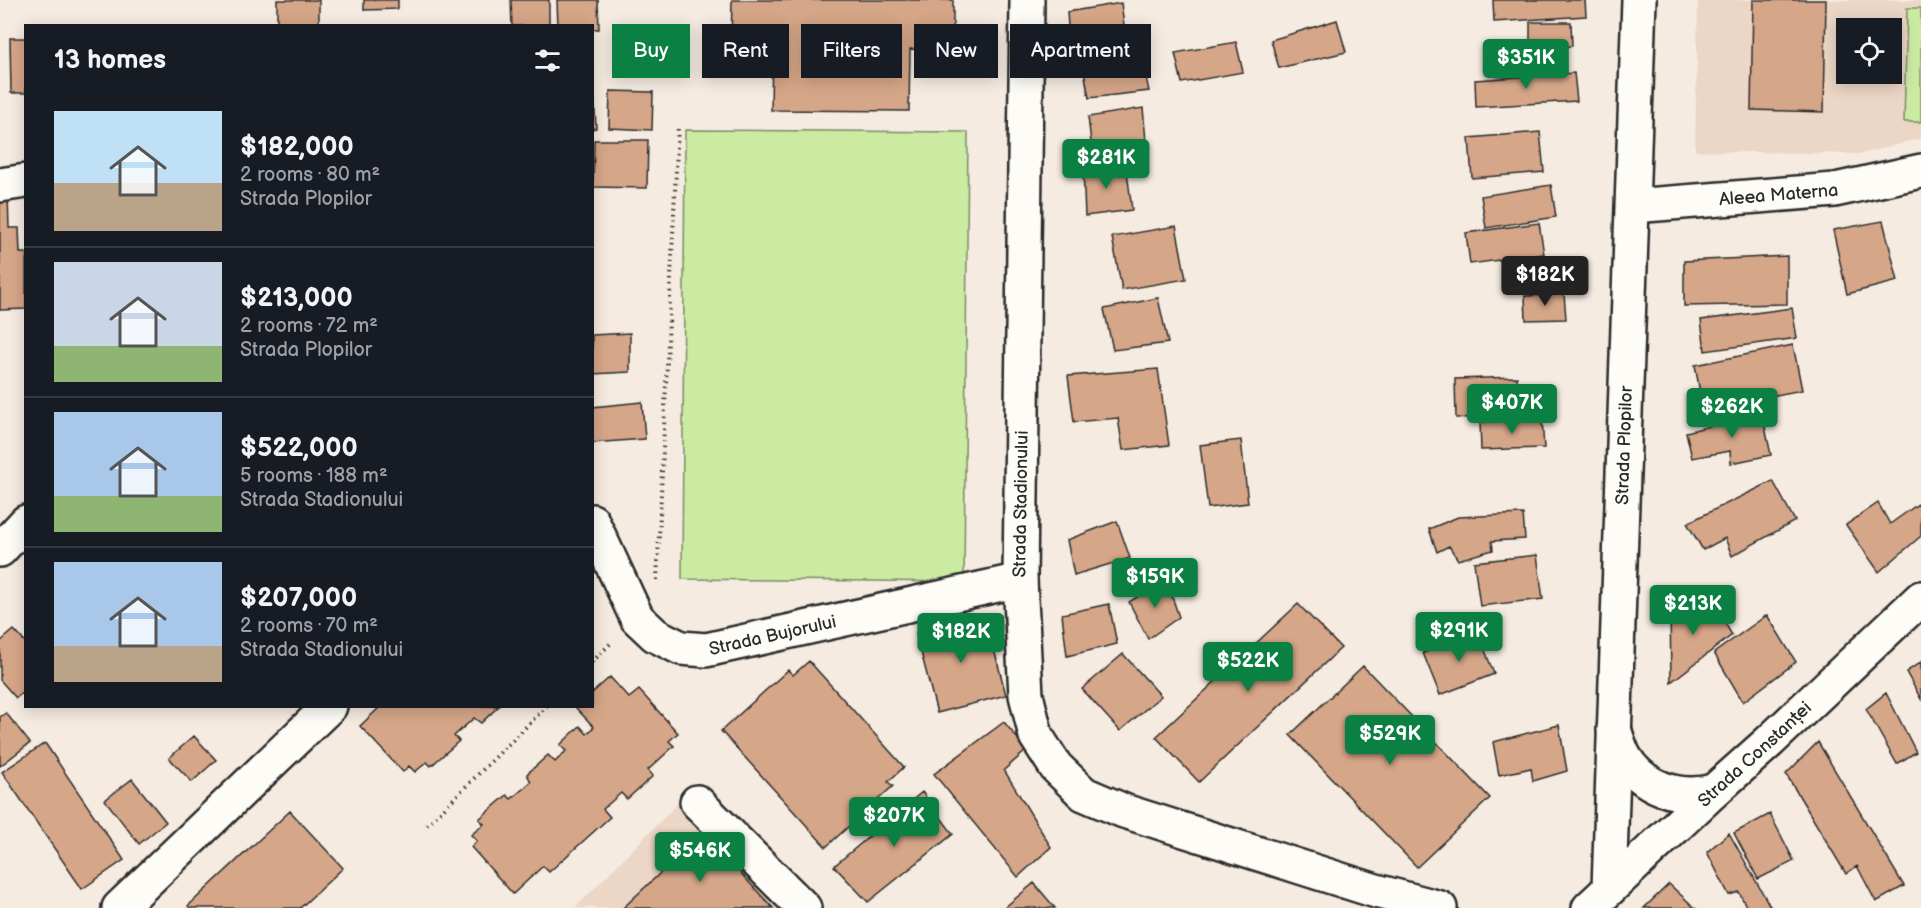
<!DOCTYPE html>
<html lang="en">
<head>
<meta charset="utf-8">
<style>
	:root { --surface:#171b24; --page:#20242c; --text:#f1f3f6; --muted:#9ea1a6; --line:#363941; --accent:#0b8043 }
	body { margin:0; font-family:"Balsamiq Sans",sans-serif; background:var(--page); color:var(--text); height:100vh; display:flex; flex-direction:column; font-size:22px; white-space:nowrap }
	* { box-sizing:border-box; margin:0 }
	p { font-size:20px; color:var(--muted) }
	.icon { flex:none; width:33px; height:33px; fill:none; stroke:currentColor; stroke-width:2; stroke-linecap:round; stroke-linejoin:round }
	.map { position:relative; flex:1; overflow:hidden }
	.side { position:absolute; left:24px; top:24px; width:570px; height:684px; display:flex; flex-direction:column; background:var(--surface); border-radius:0px; box-shadow:0 3px 15px #0003 }
	.side>* { flex:none }
	.top-card { position:absolute; left:612px; top:24px; width:570px; height:54px; display:flex; gap:12px }
	.tools { position:absolute; left:1836px; top:18px; display:grid; gap:12px }
	.tools a { display:grid; place-items:center; width:66px; height:66px; border-radius:0px; background:var(--surface); box-shadow:0 3px 15px #0003; font-size:30px }
	.price { position:absolute; translate:-50% -51px; padding:0 14px; border-radius:6px; background:var(--accent); color:#fff; font-size:20px; line-height:39px; filter:drop-shadow(0 2px 3px #0008) }
	.price::after { content:''; position:absolute; left:50%; top:36px; width:18px; height:14px; margin-left:-9px; background:inherit; clip-path:polygon(0 0,100% 0,50% 100%) }
	.price.on { background:#222; color:#fff }
	ul { padding:0; list-style:none }
	li { display:flex; align-items:center; gap:18px; height:150px; padding:0 30px }
	li+li { border-top:2px solid var(--line) }
	li span { display:grid; place-items:center; flex:none; width:168px; height:120px; border-radius:0px; color:#555 }
	li>.icon { margin-inline-start:auto }
	span .icon { width:72px; height:72px; fill:#fffc; stroke-width:1 }
	li b { font-size:26px }
	h2 { display:flex; justify-content:space-between; align-items:center; height:72px; padding:0 30px; font-size:26px }
	.tag { padding:0 21px; border-radius:0px; background:var(--surface); box-shadow:0 3px 15px #0003; font-size:21px; line-height:54px }
	.tag.on { background:var(--accent); color:#fff }
	.map>svg:first-child { display:block }
	.built { fill:#ecd6c6; fill-rule:evenodd }
	.green { fill:#cbeaa2; stroke:#7b8a66; stroke-width:1.5 }
	.building { fill:#d6a688; stroke:#2b2b2b; stroke-width:1.5 }
	.lines { fill:none; stroke-linecap:round; stroke-linejoin:round }
	.minor-casing { stroke:#2b2b2b; stroke-width:38 }
	.path { stroke:#2b2b2b; stroke-width:4; stroke-dasharray:1.5 4.5; stroke-linecap:butt }
	.minor { stroke:#fdfcf7; stroke-width:33 }
	.labels { text-anchor:middle; dominant-baseline:central; stroke-width:6; stroke-linejoin:round; paint-order:stroke }
	.street-label { font-size:18px; fill:#2b2b2b; stroke:#fdfcf7 }
</style>
</head>
<body>
<div class="map">
<svg width="1921" height="908" viewBox="0 0 1921 908">
	<rect width="100%" height="100%" fill="#f5ebe1"/>
	<filter id="ink" filterUnits="userSpaceOnUse"><feTurbulence type="fractalNoise" baseFrequency=".0167" numOctaves="2"/><feDisplacementMap in="SourceGraphic" scale="12" xChannelSelector="R" yChannelSelector="G"/><feConvolveMatrix kernelMatrix="1 2 1 2 8 2 1 2 1" color-interpolation-filters="sRGB"/></filter>
	<g filter="url(#ink)">
		<path class="built" d="M1698,0H1921V138L1861,154L1695,151ZM1846,28H1892V74H1846Z
			M686,795L802,908H575Z"/>
		<path class="green" d="M1907,8H1921V122H1904Z
			M685,130L968,132L964,582L682,579Z"/>
		<path class="building" d="M277,0H319V26H277Z
			M364,0H398V9L364,10Z
			M511,0H549V26H512Z
			M557,0H598L599,29H592V26H558Z
			M732,0H953V51L910,49L909,111L771,110L772,45L731,44Z
			M1493,0H1585L1586,16L1494,22Z
			M1753,0H1826L1824,112L1751,110Z
			M1121,3L1127,47L1070,55L1067,12Z
			M1337,20L1346,52L1279,68L1271,40Z
			M1530,22H1571L1572,46L1556,47L1557,62L1530,63Z
			M10,38H26V93H11Z
			M1236,42L1243,72L1182,83L1175,53Z
			M1141,55L1149,91L1089,98L1083,65Z
			M1574,73L1577,101L1476,107L1475,80Z
			M610,91L653,92L652,130L609,128Z
			M592,92H594L596,128L592,129Z
			M1143,108L1147,151L1093,159L1088,117Z
			M1540,132L1544,172L1472,178L1469,138Z
			M594,140H648L647,188L593,187Z
			M1126,164L1132,210L1085,216L1083,169Z
			M1551,185L1556,217L1486,228L1481,196Z
			M0,194H8L9,228H19L20,253H26V309L0,310Z
			M1883,221L1898,281L1847,294L1833,230Z
			M1539,223L1544,254L1470,264L1466,233Z
			M1176,226L1186,279L1122,290L1112,237Z
			M1787,256V304L1684,306V261Z
			M1564,294L1566,319L1526,320L1525,296Z
			M1158,298L1168,343L1113,350L1104,309Z
			M1792,308L1797,338L1705,351L1701,320Z
			M630,333V372L592,374V335Z
			M1793,345L1802,390L1703,409L1695,365Z
			M1158,369L1169,445L1123,450L1118,418L1074,422L1068,376Z
			M1517,377L1519,416L1456,418L1455,379Z
			M642,402L645,439L592,443V407Z
			M1762,413L1771,455L1731,463L1730,451L1692,458L1686,432Z
			M1542,419L1544,448L1481,450L1480,422Z
			M1241,440L1248,503L1208,508L1200,445Z
			M1773,481L1795,521L1732,556L1725,538L1703,550L1687,523Z
			M1878,503L1890,524L1918,504L1921,509V536L1879,572L1846,525Z
			M1523,514L1525,539L1492,541L1493,550L1458,560L1449,546L1437,552L1429,529L1458,517Z
			M1117,521L1130,558L1074,575L1067,540Z
			M1537,555L1543,599L1480,606L1474,562Z
			M1166,579L1179,617L1148,639L1129,602Z
			M1695,599L1701,620L1718,611L1732,635L1671,682L1670,604Z
			M1109,604L1117,644L1067,656L1062,614Z
			M1298,604L1341,648L1199,782L1156,737Z
			M985,615L1006,695L937,713L916,633Z
			M1767,615L1796,662L1743,702L1714,653Z
			M14,630L26,643V690L16,698L0,680V642Z
			M1478,632L1494,674L1440,695L1423,653Z
			M1123,654L1161,696L1120,731L1082,689Z
			M809,661L904,767L888,782L893,786L826,847L721,731L788,670L793,675Z
			M1921,662V699L1906,672Z
			M1363,666L1490,798L1417,867L1290,735Z
			M610,677L629,698L639,690L678,733L669,741L674,746L648,770L653,776L627,799L621,793L603,809L610,817L549,872L543,866L513,894L471,847L477,841L471,835L484,824L479,819L507,795L511,799L531,782L527,774L548,755L555,762L566,751L560,745L580,726L587,734L594,727L576,708L578,706H592V693Z
			M1886,693L1916,752L1897,764L1866,709Z
			M381,706H499L481,723L474,718L454,736L459,741L431,766L427,762L415,772L409,766L403,772L360,726Z
			M6,713L30,743L0,766V717Z
			M1004,722L1027,750L1004,770L1051,847L1018,877L934,774Z
			M1559,725L1567,771L1533,781L1531,768L1499,775L1493,742Z
			M194,736L216,760L192,782L169,758Z
			M1818,742L1904,886L1876,902L1857,866L1846,874L1786,774Z
			M45,743L124,860L82,889L2,772Z
			M132,779L166,822L139,844L105,800Z
			M922,792L953,834L868,902L834,866Z
			M290,811L343,868L300,908H190L188,906Z
			M1770,814L1794,861L1758,879L1734,833Z
			M703,833L773,908H623Z
			M1729,833L1771,908H1747L1739,892L1729,895L1707,852Z
			M1034,883L1055,908H1004Z
			M1669,884L1695,908H1644Z"/>
		<g class="lines">
			<g class="minor-casing">
				<g id="minor">
					<path d="M1027,0L1020,580L1026,695L1036,736L1056,767L1084,794L1124,811L1376,891L1440,908"/>
					<path d="M0,185L26,181"/>
					<path id="s1" d="M1633,206L1835,190L1921,171"/>
					<path id="s2" d="M592,521L637,618L655,635L681,648L706,650L1020,580"/>
					<path d="M0,550L26,522"/>
					<path d="M1614,729C1617,738 1620,748 1624,756C1642,788 1680,800 1714,791"/>
					<path d="M697,802L804,908"/>
					<path id="s3" d="M1609,889L1639,0"/>
					<path d="M119,908L330,706"/>
					<path id="s4" d="M1589,908L1714,791L1770,741L1921,598"/>
				</g>
			</g>
			<path class="path" d="M657,580L678,126
				M592,662L613,641
				M427,825L547,706"/>
			<use href="#minor" class="minor"/>
		</g>
	</g>
	<g class="labels">
		<g class="street-label">
			<text stroke="none"><textPath href="#s1" startOffset="146">Aleea Materna</textPath></text>
			<text stroke="none"><textPath href="#s3" startOffset="444">Strada Plopilor</textPath></text>
			<text transform="translate(1021 504) rotate(-89)">Strada Stadionului</text>
			<text stroke="none"><textPath href="#s2" startOffset="254">Strada Bujorului</textPath></text>
			<text stroke="none"><textPath href="#s4" startOffset="226">Strada Constanței</textPath></text>
		</g>
	</g>
</svg>
<div class="tools">
<a><svg class="icon" aria-label="locate" viewBox="0 0 24 24"><circle cx="12" cy="12" r="6"/><path d="M12 2v4M12 18v4M2 12h4M18 12h4"/></svg></a>
</div>
<b class="price" style="left:1526px;top:90px">$351K</b>
<b class="price" style="left:1106px;top:190px">$281K</b>
<b class="price on" style="left:1545px;top:307px">$182K</b>
<b class="price" style="left:1512px;top:435px">$407K</b>
<b class="price" style="left:1732px;top:439px">$262K</b>
<b class="price" style="left:1155px;top:609px">$159K</b>
<b class="price" style="left:1693px;top:636px">$213K</b>
<b class="price" style="left:1459px;top:663px">$291K</b>
<b class="price" style="left:961px;top:664px">$182K</b>
<b class="price" style="left:1248px;top:693px">$522K</b>
<b class="price" style="left:1390px;top:766px">$529K</b>
<b class="price" style="left:894px;top:848px">$207K</b>
<b class="price" style="left:700px;top:883px">$546K</b>
<div class="top-card">
<a class="tag on">Buy</a>
<a class="tag">Rent</a>
<a class="tag">Filters</a>
<a class="tag">New</a>
<a class="tag">Apartment</a>
</div>
<section class="side">
<h2>13 homes<svg class="icon" aria-label="filters" viewBox="0 0 24 24"><path d="M4 7h16M4 17h16"/><circle cx="9" cy="7" r="2"/><circle cx="15" cy="17" r="2"/></svg></h2>
<ul>
<li><span style="background:linear-gradient(#bfe0f5 60%,#b9a48a 0)"><svg class="icon" aria-label="home" viewBox="0 0 24 24"><path d="M3 11l9-7 9 7M6 9v11h12V9"/></svg></span><div><b>$182,000</b><p>2 rooms · 80 m²</p><p>Strada Plopilor</p></div></li>
<li><span style="background:linear-gradient(#c9d6e8 70%,#8fb573 0)"><svg class="icon" aria-label="home" viewBox="0 0 24 24"><path d="M3 11l9-7 9 7M6 9v11h12V9"/></svg></span><div><b>$213,000</b><p>2 rooms · 72 m²</p><p>Strada Plopilor</p></div></li>
<li><span style="background:linear-gradient(#a9c7e8 70%,#8fb573 0)"><svg class="icon" aria-label="home" viewBox="0 0 24 24"><path d="M3 11l9-7 9 7M6 9v11h12V9"/></svg></span><div><b>$522,000</b><p>5 rooms · 188 m²</p><p>Strada Stadionului</p></div></li>
<li><span style="background:linear-gradient(#a9c7e8 70%,#b9a48a 0)"><svg class="icon" aria-label="home" viewBox="0 0 24 24"><path d="M3 11l9-7 9 7M6 9v11h12V9"/></svg></span><div><b>$207,000</b><p>2 rooms · 70 m²</p><p>Strada Stadionului</p></div></li>
</ul>
</section>
</div>
</body>
</html>
